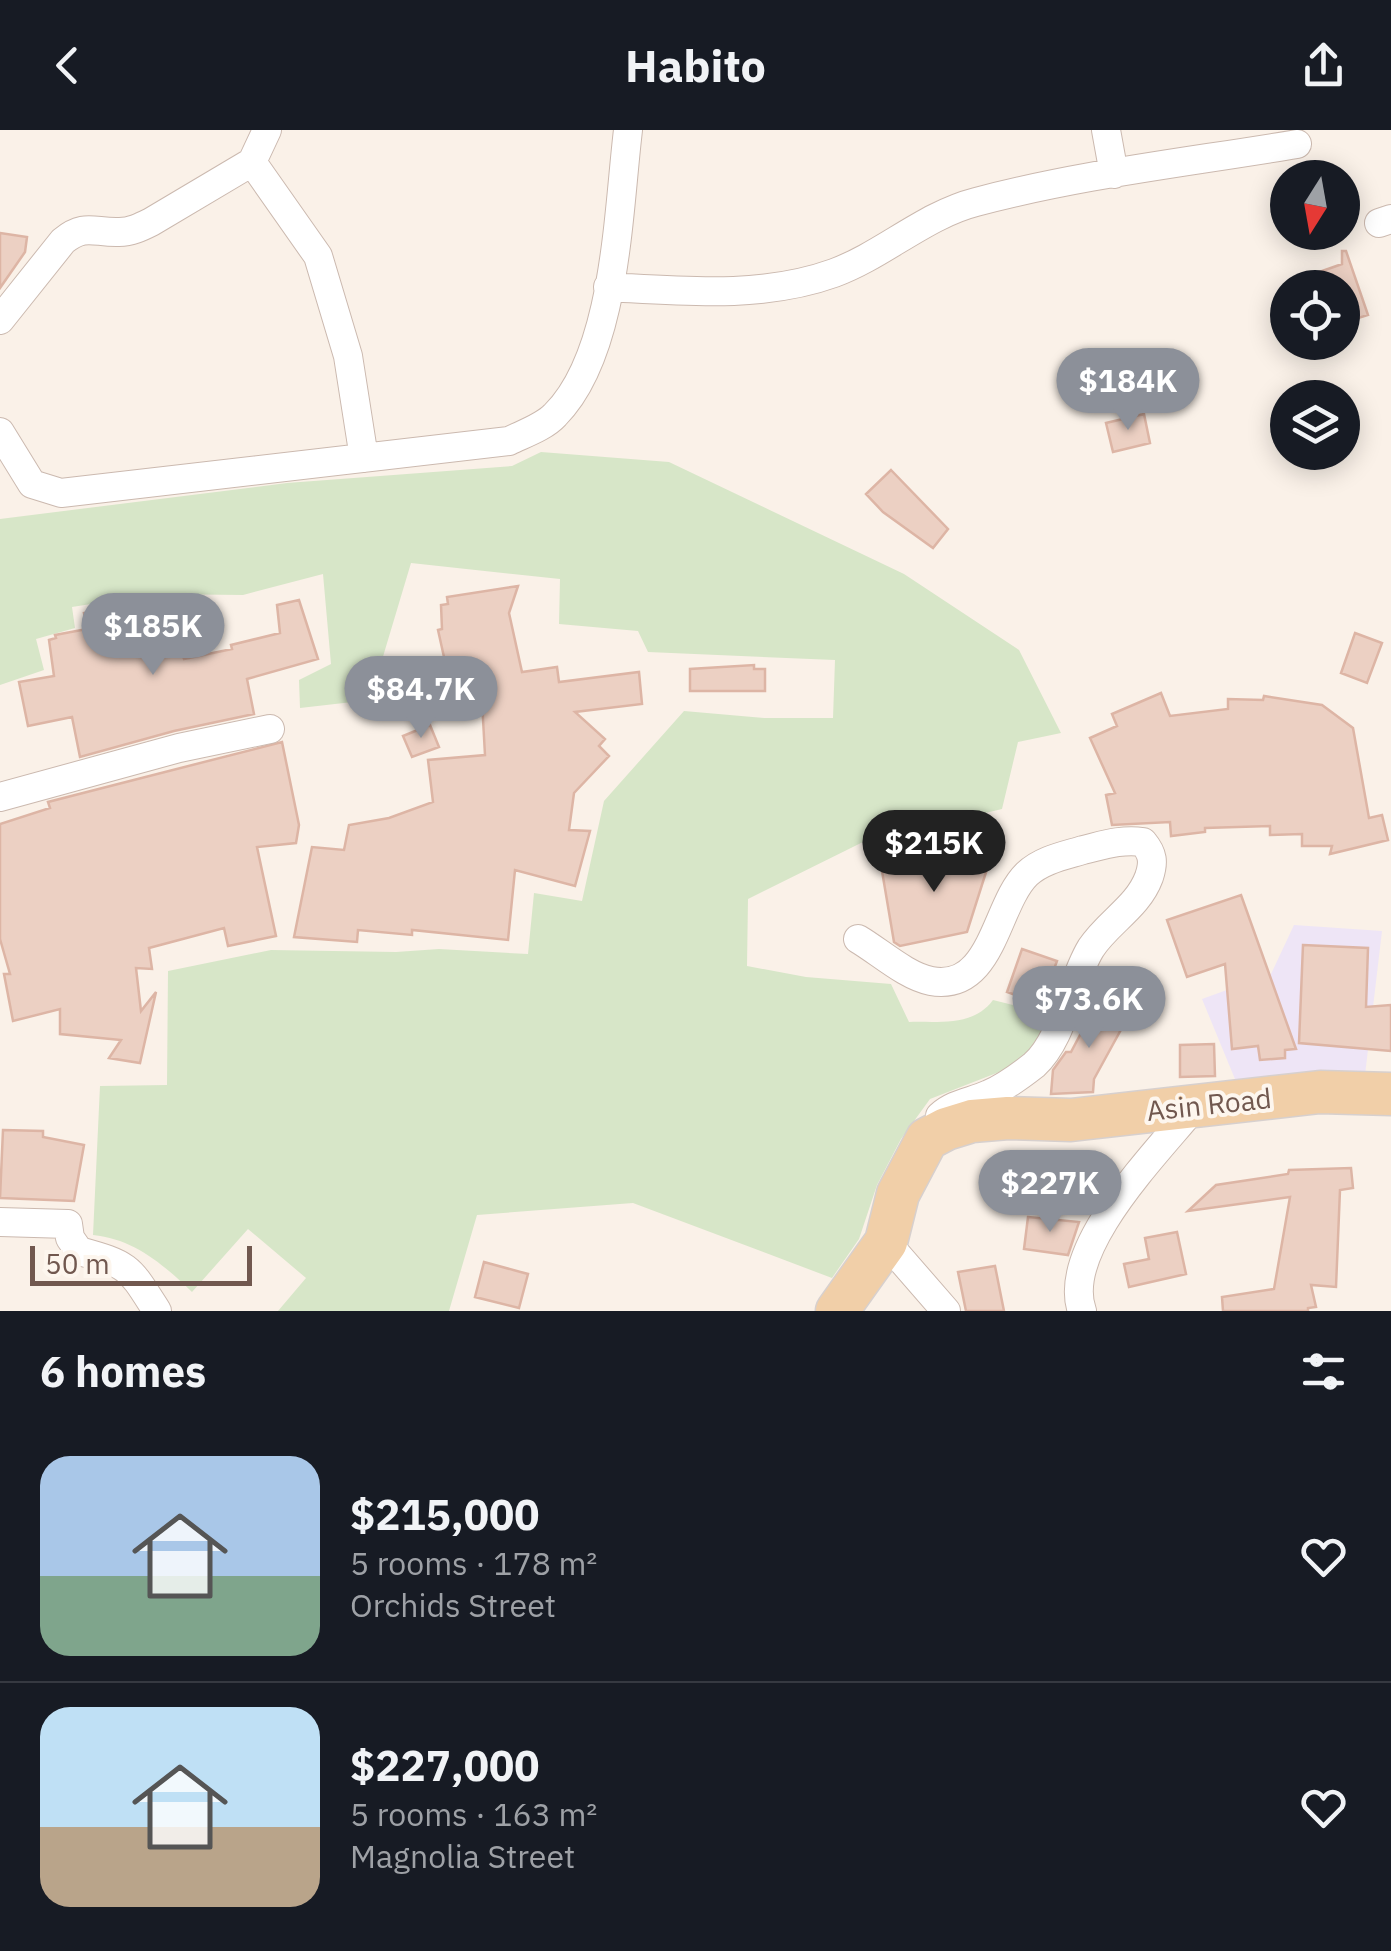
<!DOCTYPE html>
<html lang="en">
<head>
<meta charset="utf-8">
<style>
	:root { --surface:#171b24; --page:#242831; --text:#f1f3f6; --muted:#9ea1a6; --line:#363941; --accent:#8c9099 }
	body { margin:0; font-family:"IBM Plex Sans",sans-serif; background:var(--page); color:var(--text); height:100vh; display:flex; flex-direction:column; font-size:38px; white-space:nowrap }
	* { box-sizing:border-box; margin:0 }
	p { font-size:32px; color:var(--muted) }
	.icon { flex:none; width:55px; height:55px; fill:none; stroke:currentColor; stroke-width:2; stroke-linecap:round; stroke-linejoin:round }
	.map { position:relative; height:1181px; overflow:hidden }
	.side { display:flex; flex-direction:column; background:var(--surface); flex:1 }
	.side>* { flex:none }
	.needle { width:65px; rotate:191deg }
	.controls { position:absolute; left:1270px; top:30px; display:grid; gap:20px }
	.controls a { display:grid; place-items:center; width:90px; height:90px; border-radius:50%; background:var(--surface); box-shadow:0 5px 25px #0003; font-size:50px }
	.scale { position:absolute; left:30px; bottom:25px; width:222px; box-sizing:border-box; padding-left:10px; border:5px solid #71584f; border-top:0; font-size:28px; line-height:35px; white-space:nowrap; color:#71584f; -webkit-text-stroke:8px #fdf6ee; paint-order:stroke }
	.price { position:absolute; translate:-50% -85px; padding:0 22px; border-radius:35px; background:var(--accent); color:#fff; font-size:32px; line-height:65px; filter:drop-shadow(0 2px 5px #0008) }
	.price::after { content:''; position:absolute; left:50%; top:60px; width:30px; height:22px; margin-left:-15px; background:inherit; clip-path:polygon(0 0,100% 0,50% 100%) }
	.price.active { background:#222; color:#fff }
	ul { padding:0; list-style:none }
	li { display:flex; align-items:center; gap:30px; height:250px; padding:0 40px }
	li+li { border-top:2px solid var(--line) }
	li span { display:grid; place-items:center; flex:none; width:280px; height:200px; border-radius:30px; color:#555 }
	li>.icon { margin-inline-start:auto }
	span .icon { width:120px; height:120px; fill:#fffc; stroke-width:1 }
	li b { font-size:42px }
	h2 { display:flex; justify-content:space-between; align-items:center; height:120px; padding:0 40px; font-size:42px }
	header { display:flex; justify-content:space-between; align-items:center; height:130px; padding:0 40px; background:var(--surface); font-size:45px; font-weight:700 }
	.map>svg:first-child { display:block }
	.education { fill:#eee5f6 }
	.green { fill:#d7e6c8 }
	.building { fill:#ecd0c3; stroke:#ddb5a5; stroke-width:2.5 }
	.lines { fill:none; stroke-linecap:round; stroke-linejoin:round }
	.street-casing { stroke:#cbb9af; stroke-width:30 }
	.primary-casing { stroke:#d7d0ce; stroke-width:45 }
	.street { stroke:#fff; stroke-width:28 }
	.primary { stroke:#f1cfa8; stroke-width:42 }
	.labels { text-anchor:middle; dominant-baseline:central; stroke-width:8; stroke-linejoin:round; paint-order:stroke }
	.street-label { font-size:28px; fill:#71584f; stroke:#fdf6ee }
</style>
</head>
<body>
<header><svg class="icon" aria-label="back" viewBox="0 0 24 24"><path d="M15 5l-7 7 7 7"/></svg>Habito<svg class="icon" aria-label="share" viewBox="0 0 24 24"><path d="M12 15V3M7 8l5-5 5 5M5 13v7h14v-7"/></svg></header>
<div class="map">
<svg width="1391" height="1181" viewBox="0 0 1391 1181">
	<rect width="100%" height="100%" fill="#faf1e8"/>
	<path class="education" d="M1294,795L1382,801L1365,945L1237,954L1202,869L1271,844Z"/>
	<path class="green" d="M541,322L669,332L904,444L1019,520L1061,603L1018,612L1002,679L863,712L748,769L747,836L806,847L891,854L909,892C939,891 973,897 993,870L1046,883L1038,913L1012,937L930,969L901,1009L877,1055L859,1109L832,1148L633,1073L477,1085L449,1181H278L306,1148L248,1099L192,1162C164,1135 134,1109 93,1105L100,956L167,955L168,841L271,820L396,822L439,819L528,824L534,763L582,771L604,671L684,581L764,588H833L835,530L648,522L638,501L559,494L560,449L411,433L370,570L300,578L299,550L331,534L323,444L243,465L155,464L72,477L75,498L36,509L44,540L0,555V389L287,353L512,336Z"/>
	<path class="building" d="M0,103L27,107L25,122L0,158Z
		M1342,121H1346L1368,185L1342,193V158H1286L1285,154L1342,134Z
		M1144,284L1150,313L1113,322L1106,293Z
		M891,340L948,399L933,418L883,382L866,364Z
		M518,456L509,483L522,542L557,537L559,552L639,542L642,574L575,582L605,609L599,616L609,626L574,663L569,700L590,701L575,756L515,740L508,810L412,800V805L358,800L357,812L294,807L312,717L344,720L349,695L389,688L433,672L428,630L485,625L482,571L442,574L437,528L444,527L438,500L442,499L441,475L448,474L447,467Z
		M130,470L134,476L137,504L172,495L176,516H180L184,529L232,519L231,515L280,503L277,475L299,470L318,529L247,549L254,584L174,601L80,627L72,587L28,596L19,552L54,546L49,510L56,508L55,505L87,499L84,483L105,480L104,474Z
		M1355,503L1382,513L1367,553L1341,543Z
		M754,535V539H765V561H690V539Z
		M1161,563L1170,586L1228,579V569L1263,570L1264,566L1322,575L1353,598L1369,688L1382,685L1388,710L1330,724L1332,716H1302V704L1270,705V696L1205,698V702L1171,706L1170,692L1112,695L1106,665L1115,663L1090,608L1117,596L1112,584Z
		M430,595L439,617L412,627L403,606Z
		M282,612L299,695L296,713L257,717L276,806L228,816L224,798L149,818L152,839L136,838L141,881L156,862L140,933L109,928L121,910L60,904V879L13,891L4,844H10L0,809V694L50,678L48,672Z
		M994,717L967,802L900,816L894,812L881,735Z
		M1241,765L1296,919L1285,920V928L1260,930L1258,916L1232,919L1225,834L1187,847L1167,790Z
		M1303,815L1368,818L1366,877L1391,875V921L1299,913Z
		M1022,819L1057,831L1041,874L1007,862Z
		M1099,869L1129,885L1094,949L1093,962L1051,964L1053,940L1066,922H1071Z
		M1214,914L1215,946L1180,947V915Z
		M3,1000L43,1001V1007L84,1015L74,1071L0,1068Z
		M1351,1038L1353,1058L1340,1060L1336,1157L1311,1155L1316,1177L1308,1178V1181H1223L1222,1167L1274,1159L1290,1067L1188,1081L1216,1055L1288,1044L1289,1040Z
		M1028,1087L1079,1092L1068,1125L1024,1119Z
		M1177,1102L1186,1144L1129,1157L1124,1134L1149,1129L1145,1108Z
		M484,1132L528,1144L519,1178L475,1167Z
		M995,1136L1004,1181H966L958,1142Z"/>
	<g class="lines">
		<g class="street-casing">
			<path id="street" d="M1106,0L1114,44
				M252,32L318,126L348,226L364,328
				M1379,93L1391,89
				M608,157C683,161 762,169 834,143C883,125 925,85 976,72C1081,44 1190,32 1297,14
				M0,190L63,111C85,93 94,103 119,102C131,102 141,97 151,92L252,32L267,0
				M0,302L32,354L61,363L509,311C523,304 544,297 555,285C616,224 618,83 628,0
				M0,667L179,618L270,599
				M858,809C880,822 906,846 931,851C993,862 995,775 1027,744C1042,730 1063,726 1083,720C1104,715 1121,709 1143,712C1153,724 1154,732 1149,747C1138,777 1108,792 1091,818C1070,852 1064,908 1034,935C1020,946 1005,957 989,964C972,972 954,973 940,986
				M0,1092L68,1094L70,1108L79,1121C130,1135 129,1137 157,1181
				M886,1112L946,1181
				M1082,1181C1060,1119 1157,1023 1194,977"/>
		</g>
		<g class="primary-casing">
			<path id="primary" d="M837,1181L886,1112L898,1064L927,1009L946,999L972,991L1008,988L1071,990L1320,962L1391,964"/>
		</g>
		<use href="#street" class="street"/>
		<use href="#primary" class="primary"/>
	</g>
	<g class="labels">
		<g class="street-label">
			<text transform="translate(1209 974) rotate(-6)">Asin Road</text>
		</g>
	</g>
</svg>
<div class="controls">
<a><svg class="needle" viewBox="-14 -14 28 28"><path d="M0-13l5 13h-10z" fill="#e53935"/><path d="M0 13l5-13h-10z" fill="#9ea1a6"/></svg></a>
<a><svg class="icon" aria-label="locate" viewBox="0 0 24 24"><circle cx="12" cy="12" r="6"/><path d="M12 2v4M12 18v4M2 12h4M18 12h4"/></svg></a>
<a><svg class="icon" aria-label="layers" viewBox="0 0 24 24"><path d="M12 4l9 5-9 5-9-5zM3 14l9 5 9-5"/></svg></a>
</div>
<div class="scale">50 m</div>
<b class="price" style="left:1128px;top:303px">$184K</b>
<b class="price" style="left:153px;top:548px">$185K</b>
<b class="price" style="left:421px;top:611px">$84.7K</b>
<b class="price active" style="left:934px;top:765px">$215K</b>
<b class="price" style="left:1089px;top:921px">$73.6K</b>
<b class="price" style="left:1050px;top:1105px">$227K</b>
</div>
<section class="side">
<h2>6 homes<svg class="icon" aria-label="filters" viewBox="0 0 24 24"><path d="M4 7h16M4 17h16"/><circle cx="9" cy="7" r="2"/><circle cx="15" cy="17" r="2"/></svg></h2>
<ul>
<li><span style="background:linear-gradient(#a9c7e8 60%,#7fa58c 0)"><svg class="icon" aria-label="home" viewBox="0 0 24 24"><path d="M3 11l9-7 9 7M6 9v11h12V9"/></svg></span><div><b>$215,000</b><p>5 rooms · 178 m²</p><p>Orchids Street</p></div><svg class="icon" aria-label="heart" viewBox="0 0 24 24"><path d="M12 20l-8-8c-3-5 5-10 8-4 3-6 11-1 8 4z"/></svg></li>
<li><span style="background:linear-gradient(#bfe0f5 60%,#b9a48a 0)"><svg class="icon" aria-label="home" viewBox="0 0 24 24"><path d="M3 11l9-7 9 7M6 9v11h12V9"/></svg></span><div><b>$227,000</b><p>5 rooms · 163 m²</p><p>Magnolia Street</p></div><svg class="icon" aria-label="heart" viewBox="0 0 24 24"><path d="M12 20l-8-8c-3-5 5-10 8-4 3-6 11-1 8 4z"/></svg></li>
</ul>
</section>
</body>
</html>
